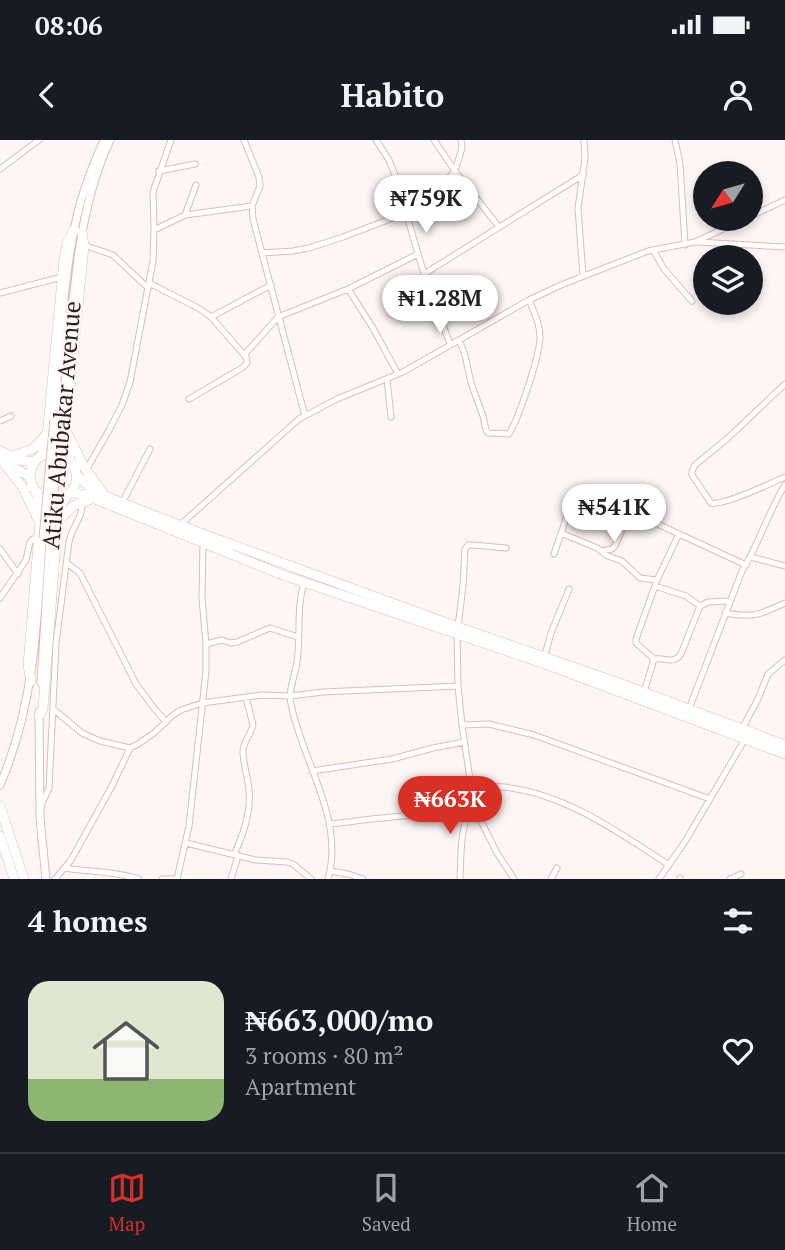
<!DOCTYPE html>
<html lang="en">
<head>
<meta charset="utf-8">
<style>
	:root { --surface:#171b24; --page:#242831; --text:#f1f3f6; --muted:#9ea1a6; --line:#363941; --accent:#d93025 }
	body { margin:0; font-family:"PT Serif",serif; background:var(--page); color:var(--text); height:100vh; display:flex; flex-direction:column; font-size:26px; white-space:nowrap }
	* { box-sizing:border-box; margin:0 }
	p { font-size:23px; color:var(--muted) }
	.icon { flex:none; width:38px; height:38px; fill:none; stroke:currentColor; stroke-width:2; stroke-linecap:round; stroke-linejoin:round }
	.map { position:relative; height:739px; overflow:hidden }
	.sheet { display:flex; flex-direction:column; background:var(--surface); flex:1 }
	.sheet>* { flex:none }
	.needle { width:46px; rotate:233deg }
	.tools { position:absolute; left:693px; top:21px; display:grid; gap:14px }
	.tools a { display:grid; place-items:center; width:70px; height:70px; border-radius:50%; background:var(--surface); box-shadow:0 4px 10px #0003; font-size:35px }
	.price { position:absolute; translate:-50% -60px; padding:0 16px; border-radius:24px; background:#fff; color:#222; font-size:23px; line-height:46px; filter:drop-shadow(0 2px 4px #0008) }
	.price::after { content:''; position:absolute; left:50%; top:42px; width:21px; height:16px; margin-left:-10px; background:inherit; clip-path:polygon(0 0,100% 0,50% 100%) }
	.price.on { background:var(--accent); color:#fff }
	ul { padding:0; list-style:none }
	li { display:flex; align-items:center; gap:21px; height:175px; padding:0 28px }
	li span { display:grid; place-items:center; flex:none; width:196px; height:140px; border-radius:21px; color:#555 }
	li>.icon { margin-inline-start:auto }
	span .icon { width:84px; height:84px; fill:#fffc; stroke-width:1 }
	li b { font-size:30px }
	h2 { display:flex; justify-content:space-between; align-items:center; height:84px; padding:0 28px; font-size:30px }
	.status { display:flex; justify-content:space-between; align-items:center; height:49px; padding:0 35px; background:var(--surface); direction:ltr }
	.status svg { height:19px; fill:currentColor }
	header { display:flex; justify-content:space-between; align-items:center; height:91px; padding:0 28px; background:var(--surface); font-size:32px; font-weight:600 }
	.tab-bar { display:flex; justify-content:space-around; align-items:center; height:98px; border-top:2px solid var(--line); background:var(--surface); font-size:19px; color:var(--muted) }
	.tab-bar a { display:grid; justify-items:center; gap:4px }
	.tab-bar .on { color:var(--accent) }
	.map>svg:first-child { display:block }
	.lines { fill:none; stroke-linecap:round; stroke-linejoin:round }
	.minor-casing { stroke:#e2bbb5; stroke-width:7 }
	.major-casing { stroke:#e2bbb5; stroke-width:9 }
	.highway-casing { stroke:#e2bbb5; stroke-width:10 }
	.minor { stroke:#fff; stroke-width:5 }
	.major { stroke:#fff; stroke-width:7 }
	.highway { stroke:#fff; stroke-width:9 }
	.major-bridge-casing { stroke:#e2bbb5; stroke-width:9; stroke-linecap:butt }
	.major-bridge { stroke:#fff; stroke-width:7 }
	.labels { text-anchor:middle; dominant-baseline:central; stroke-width:5; stroke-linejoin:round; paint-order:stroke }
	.street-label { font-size:24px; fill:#2c1e1c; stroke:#fef6f5 }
</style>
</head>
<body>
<div class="status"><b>08:06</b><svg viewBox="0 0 49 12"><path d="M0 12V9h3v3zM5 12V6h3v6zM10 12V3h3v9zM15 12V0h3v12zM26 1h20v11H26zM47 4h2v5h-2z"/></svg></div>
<header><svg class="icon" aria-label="back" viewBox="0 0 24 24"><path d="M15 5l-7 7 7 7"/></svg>Habito<svg class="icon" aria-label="person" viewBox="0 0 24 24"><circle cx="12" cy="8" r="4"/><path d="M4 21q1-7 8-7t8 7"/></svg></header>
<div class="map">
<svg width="785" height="739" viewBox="0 0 785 739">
	<rect width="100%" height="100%" fill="#fef6f5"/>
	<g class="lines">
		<g class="minor-casing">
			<path id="minor" d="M244,0L259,37L260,46L252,66L253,79L305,276
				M376,0L389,20L395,35L424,134L450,204
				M434,0L455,31L499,87
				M675,0L680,24L685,105
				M0,29L39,0
				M159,31L195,24
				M185,75L196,45
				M751,76L785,60
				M154,90L185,75L252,66
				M697,102L785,107
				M84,105L113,115L148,148
				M653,110L664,129L692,161
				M262,113L293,111L309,108L343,97L406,73L435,52L455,31L462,8L461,0
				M424,134L583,35
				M583,136L578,68L585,18L584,0
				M149,143L200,169L211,177L246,217L247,223L242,228L189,259
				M348,149L373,188L398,234
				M0,153L62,137
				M211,177L271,145
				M459,200L465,215L471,243L483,276L486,290L488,293L509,294C519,277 540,216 540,197C540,184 534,172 529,160
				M245,214L278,177L348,149L418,114
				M387,239L391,277
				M785,244L728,298L695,325L692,331V335L711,363C724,366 771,343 785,337
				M0,281L11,276
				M86,330L108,292L122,265L130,242L153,121L154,90L153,52L171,0
				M122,363L150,309
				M180,385L299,279L337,259L403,232L529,160L561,145L648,111L695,102L745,79
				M561,393L597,408L608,416L622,421L640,438L657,440
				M679,394L657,440L636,499V503L654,519C665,517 674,525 681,514L700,466L708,462L729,461
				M0,409L18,434
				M601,411L612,409L615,406L629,374
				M554,414L571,364L579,357H586L649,380L746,425
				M751,417L785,426
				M67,423L80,433L136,544L154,568L166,582
				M304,443C296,469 301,496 297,522C295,536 288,550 291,564C302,621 345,679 328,739
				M655,446L686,456L700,466
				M0,458L26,420L30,402L33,399H38
				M725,473C754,478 759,475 785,463
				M458,487L463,446L465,409L468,405H473L506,408
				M457,494L458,546L462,585L474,667L497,713L514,739
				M206,504L222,500L231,503L237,502L270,488L298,497
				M544,518L551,493L569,449
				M644,552L654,519
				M53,569L82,593L100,601L130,608L138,604L154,593L173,575L181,570L202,563L261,555L290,556L323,552L458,546
				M689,569L742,431C759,404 768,372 785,345
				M462,585L489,584L534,595L710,659
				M742,589L758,559L768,534L785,520
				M312,631L392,619L433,608L464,602
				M471,647C482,647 493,646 504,647C566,654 618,692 669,725
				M41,666L49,648L56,503L69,402C72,387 83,378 82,362
				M329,684C375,679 421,672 468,674
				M186,703L256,720L287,722L293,724L311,739
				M234,715C243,695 251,673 249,650C248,637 243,624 243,611C243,601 251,595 253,585L246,557
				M64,728C89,732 115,731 139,739
				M330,731L348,734L363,739
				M680,738V739
				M55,739L71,720L112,646L130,608
				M162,739H177
				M177,739L189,686L206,531V504L202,458L203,404
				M231,739L238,716
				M460,739C461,718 460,691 469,672
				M551,739L557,728
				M659,739L686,700L745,599
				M730,739L741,734"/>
		</g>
		<g class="major-casing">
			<path id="major" d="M61,278C63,259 66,239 67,220C75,146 78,69 110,0
				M54,279C60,212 62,142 77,76C83,50 93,25 104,0
				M41,543L50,399
				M39,572L40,678L46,739
				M0,645C34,566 37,487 42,402"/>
		</g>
		<g class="highway-casing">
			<path id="highway" d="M67,292L84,327L102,352
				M0,311L19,320L34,322
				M41,315L46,306L47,296L64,120L67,103L74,90
				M12,316L33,309L46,295
				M66,316C78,328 81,342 68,355
				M69,318L65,299L84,105L82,92
				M0,319L30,337L32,346L39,355
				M4,323L23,348L38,379
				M78,336L91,349L122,363L203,394L458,487L622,544L785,605
				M30,337C31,326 35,317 46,314
				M72,352L85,355L283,435L548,525L785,614
				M59,380L73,366L94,358
				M31,541L28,525L41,369L39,360L35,351
				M39,576L43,568L58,379L62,364L66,357
				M0,666L24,739
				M0,696L14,739"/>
		</g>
		<use href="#minor" class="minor"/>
		<use href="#major" class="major"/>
		<use href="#highway" class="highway"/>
		<g class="major-bridge-casing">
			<path id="major-bridge" d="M43,398L54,279
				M50,399L61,278"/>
		</g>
		<use href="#major-bridge" class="major-bridge"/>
	</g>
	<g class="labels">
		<g class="street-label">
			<text transform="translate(61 285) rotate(-85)">Atiku Abubakar Avenue</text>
		</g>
	</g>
</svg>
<div class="tools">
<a><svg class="needle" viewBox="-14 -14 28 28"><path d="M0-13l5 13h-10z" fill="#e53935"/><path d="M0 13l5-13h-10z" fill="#9ea1a6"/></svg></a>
<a><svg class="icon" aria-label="layers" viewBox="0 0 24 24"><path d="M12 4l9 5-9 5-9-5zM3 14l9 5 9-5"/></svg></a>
</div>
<b class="price" style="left:426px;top:95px">₦759K</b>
<b class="price" style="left:440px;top:195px">₦1.28M</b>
<b class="price" style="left:614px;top:404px">₦541K</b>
<b class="price on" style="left:450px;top:696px">₦663K</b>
</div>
<section class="sheet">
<h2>4 homes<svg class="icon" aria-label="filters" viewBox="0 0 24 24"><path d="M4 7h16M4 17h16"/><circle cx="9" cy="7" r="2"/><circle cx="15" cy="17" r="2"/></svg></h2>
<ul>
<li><span style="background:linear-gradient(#dfe7d0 70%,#8fb573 0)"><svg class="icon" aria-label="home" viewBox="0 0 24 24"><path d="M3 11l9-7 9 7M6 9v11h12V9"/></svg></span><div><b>₦663,000/mo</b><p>3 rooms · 80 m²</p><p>Apartment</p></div><svg class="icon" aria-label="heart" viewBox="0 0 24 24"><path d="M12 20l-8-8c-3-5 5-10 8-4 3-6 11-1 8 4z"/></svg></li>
</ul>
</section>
<nav class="tab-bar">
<a class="on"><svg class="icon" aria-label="map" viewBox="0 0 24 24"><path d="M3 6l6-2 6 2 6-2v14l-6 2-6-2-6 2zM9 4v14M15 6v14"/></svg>Map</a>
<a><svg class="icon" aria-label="saved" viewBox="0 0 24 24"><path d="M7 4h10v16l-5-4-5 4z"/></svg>Saved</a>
<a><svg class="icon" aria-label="home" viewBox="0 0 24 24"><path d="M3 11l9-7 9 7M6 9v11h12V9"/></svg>Home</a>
</nav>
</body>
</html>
